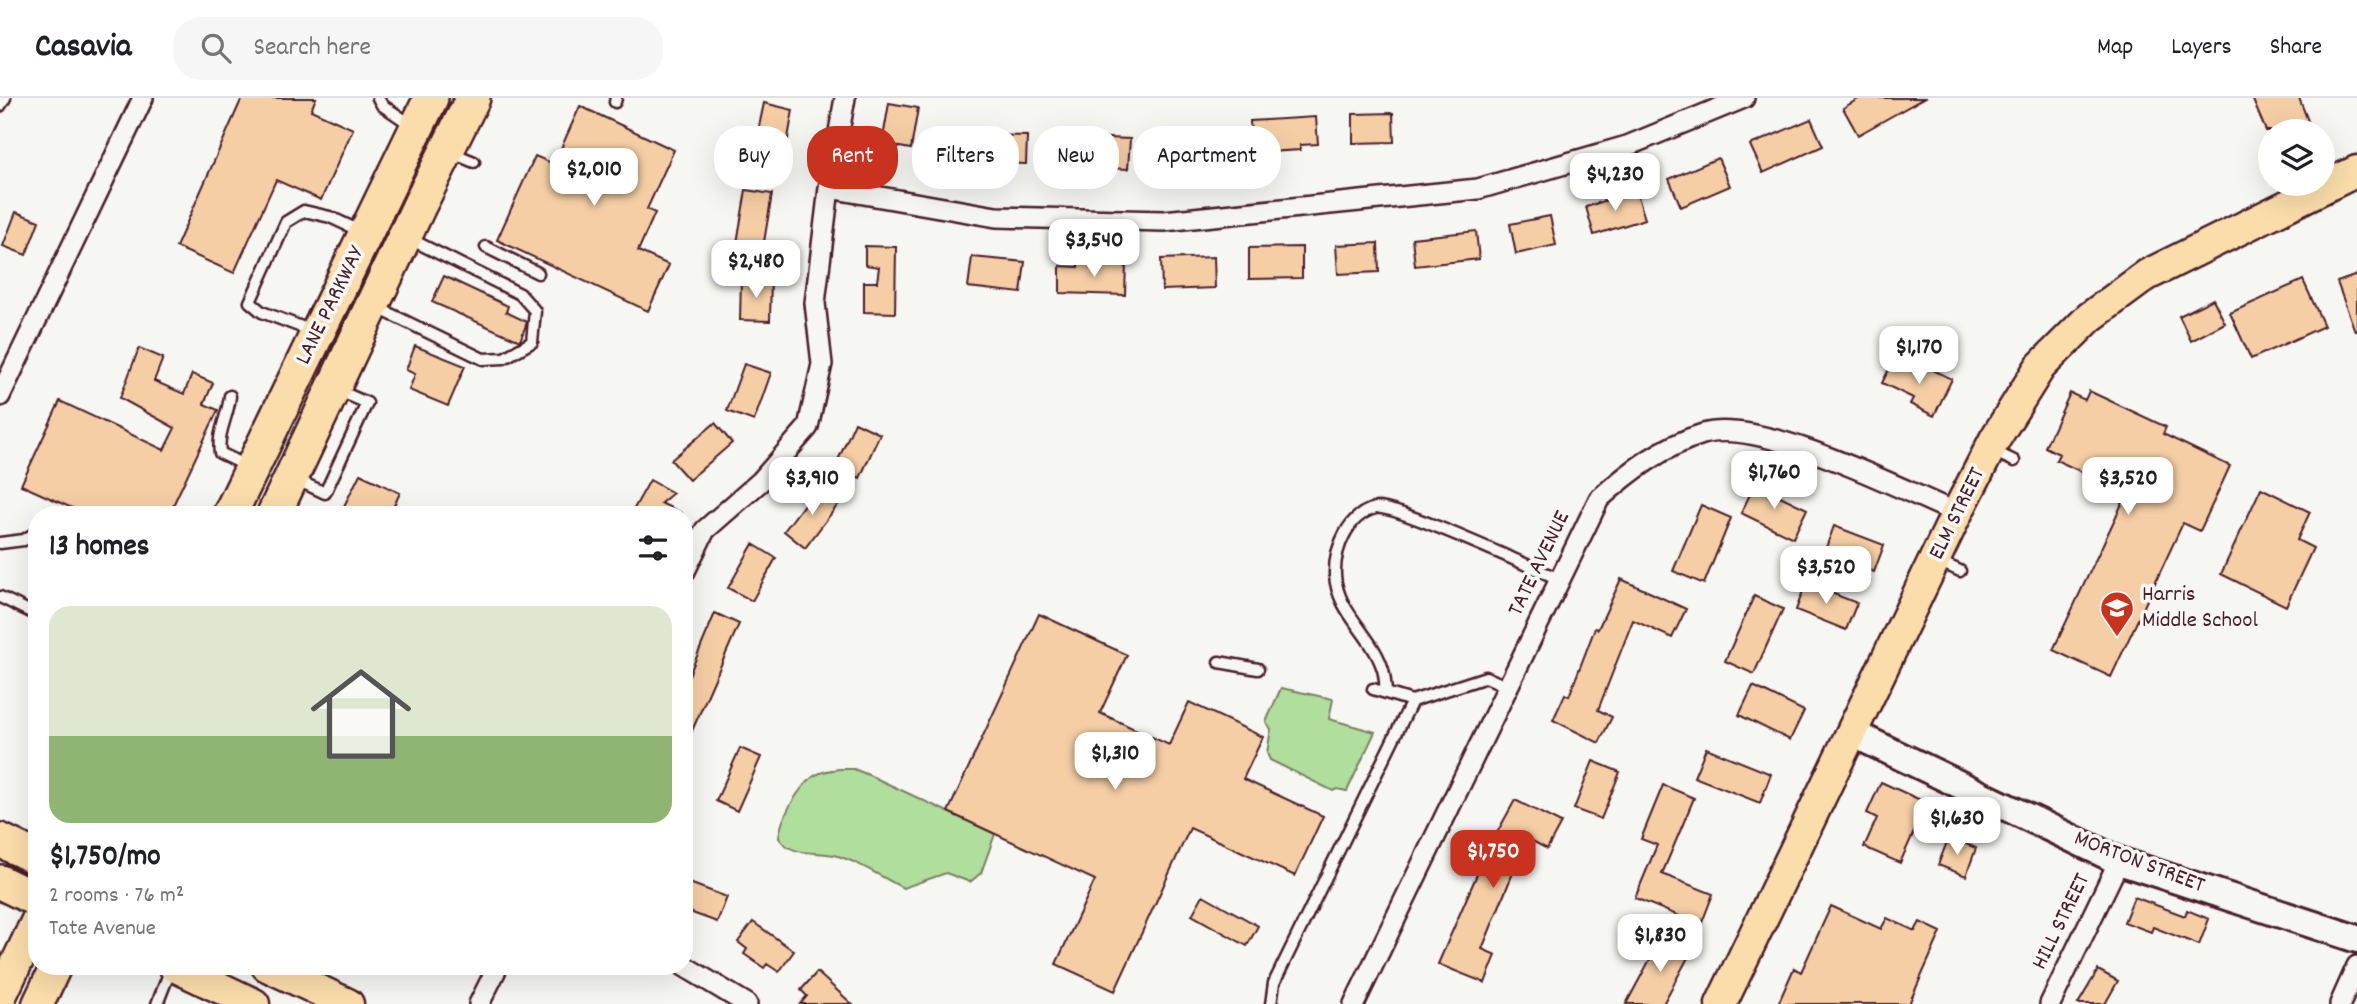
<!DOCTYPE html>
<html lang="en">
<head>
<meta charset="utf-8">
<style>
	:root { --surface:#fff; --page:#f6f6f6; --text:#202124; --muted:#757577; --line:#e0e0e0; --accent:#c8321e }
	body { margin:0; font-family:Dekko,sans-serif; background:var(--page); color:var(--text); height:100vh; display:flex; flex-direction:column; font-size:26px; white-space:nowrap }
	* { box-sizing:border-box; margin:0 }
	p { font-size:23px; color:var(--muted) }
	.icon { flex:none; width:38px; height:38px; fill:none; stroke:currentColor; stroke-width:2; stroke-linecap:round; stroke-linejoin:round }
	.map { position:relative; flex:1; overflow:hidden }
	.details { position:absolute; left:28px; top:408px; width:665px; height:469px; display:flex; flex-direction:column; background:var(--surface); border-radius:28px; box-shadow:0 7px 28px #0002 }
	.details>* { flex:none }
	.banner { position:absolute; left:714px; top:28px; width:665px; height:63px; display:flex; gap:14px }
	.tools { position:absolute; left:2258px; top:21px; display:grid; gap:14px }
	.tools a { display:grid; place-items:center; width:77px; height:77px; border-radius:50%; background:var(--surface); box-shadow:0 7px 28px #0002; font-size:35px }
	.price { position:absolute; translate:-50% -60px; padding:0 16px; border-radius:14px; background:#fff; color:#222; font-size:23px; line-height:46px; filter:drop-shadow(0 2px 4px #0008) }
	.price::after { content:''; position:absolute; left:50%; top:42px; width:21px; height:16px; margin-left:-10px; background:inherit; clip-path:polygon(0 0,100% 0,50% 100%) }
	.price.current { background:var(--accent); color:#fff }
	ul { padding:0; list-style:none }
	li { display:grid; align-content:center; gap:14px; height:371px; padding:0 21px }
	li span { display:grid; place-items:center; height:217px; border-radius:21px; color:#555 }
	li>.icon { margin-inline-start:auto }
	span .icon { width:126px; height:126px; fill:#fffc; stroke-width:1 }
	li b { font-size:30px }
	h2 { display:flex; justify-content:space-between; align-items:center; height:84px; padding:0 21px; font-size:30px }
	.chip { padding:0 24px; border-radius:28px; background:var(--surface); box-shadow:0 7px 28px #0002; font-size:24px; line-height:63px }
	.chip.current { background:var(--accent); color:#fff }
	header { display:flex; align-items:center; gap:42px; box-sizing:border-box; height:98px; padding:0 35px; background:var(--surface); border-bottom:2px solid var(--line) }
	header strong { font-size:33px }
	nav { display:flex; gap:38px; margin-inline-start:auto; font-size:24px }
	.search { width:490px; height:63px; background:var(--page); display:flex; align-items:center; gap:18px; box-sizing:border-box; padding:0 24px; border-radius:28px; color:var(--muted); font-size:26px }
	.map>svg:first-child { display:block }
	.green { fill:#b0de9c; stroke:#7d7e64; stroke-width:2 }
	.building { fill:#f5cea5; stroke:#4a1f2b; stroke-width:2 }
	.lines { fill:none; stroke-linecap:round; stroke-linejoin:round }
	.lane-casing { stroke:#4a1f2b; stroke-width:15 }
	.street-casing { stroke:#4a1f2b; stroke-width:24 }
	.secondary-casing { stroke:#4a1f2b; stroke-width:32 }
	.primary-casing { stroke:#4a1f2b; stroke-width:35 }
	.highway-casing { stroke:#4a1f2b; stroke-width:38 }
	.lane { stroke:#f6f6f2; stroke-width:10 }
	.street { stroke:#f6f6f2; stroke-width:19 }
	.secondary { stroke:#f6f6f2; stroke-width:26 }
	.primary { stroke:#fbddab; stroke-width:30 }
	.highway { stroke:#fbddab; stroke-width:33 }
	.labels { text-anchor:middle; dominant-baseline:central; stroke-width:7; stroke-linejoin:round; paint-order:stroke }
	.street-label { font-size:23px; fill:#4a1f2b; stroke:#f6f6f2 }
	.poi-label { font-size:23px; fill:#4a1f2b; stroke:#f6f6f2; text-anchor:start }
</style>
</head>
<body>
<header>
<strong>Casavia</strong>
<div class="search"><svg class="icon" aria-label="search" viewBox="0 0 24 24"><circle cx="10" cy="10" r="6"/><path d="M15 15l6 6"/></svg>Search here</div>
<nav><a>Map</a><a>Layers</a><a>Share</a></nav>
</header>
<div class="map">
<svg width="2357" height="906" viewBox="0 0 2357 906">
	<rect width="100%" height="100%" fill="#f6f6f2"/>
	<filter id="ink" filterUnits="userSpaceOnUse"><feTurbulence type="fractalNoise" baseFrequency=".0143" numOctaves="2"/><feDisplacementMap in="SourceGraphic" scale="14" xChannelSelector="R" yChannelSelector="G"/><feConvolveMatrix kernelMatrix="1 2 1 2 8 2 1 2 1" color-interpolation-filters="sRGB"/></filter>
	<g filter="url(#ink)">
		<path class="green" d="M1281,590L1333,601L1329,621L1375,634L1347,693L1337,691L1333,693L1270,662L1267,655L1271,631L1266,624Z
			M840,671H854L871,678L995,736L981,775L970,784L946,775L903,790C881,779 860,764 834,757C814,753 792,759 779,740C780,721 798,690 814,678C822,673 831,672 840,671Z"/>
		<path class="building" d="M242,0H316L311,12L353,31L321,102L276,82L234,175L176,149Z
			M1860,0H1924L1858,37L1843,10Z
			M2252,0H2299L2310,28L2298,33H2266Z
			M764,5L793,12L784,63L753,57Z
			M889,5L918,10L911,51L882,46Z
			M580,8L674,52L647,111L655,115L638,153L669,167L648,213L497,142L535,58L554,66Z
			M1393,15L1394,44L1353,45V16Z
			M1316,19L1318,46L1300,47V52L1252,55L1250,23Z
			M1811,21L1823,48L1763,75L1750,47Z
			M1216,31L1218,62L1165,67L1163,36Z
			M986,37L1027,38L1026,66L985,65Z
			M1065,38L1130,41L1128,71L1063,68Z
			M1718,60L1730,88L1681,109L1669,81Z
			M746,92L772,96L763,150L737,145Z
			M1636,92L1645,121L1594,137L1586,109Z
			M16,114L39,123L26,157L3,148Z
			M1550,118L1556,147L1516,156L1510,126Z
			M1476,133L1479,161L1415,168L1412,140Z
			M1378,145L1379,174L1338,176L1336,147Z
			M865,148L896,149L895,215L864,214V184H877L879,169L865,167Z
			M1302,149V180L1249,181V150Z
			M972,159L1025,164L1021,195L968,189Z
			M1214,159L1215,190L1162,192L1161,161Z
			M1078,164L1126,165L1125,197L1060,195V168L1078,169Z
			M2357,177V233H2355L2337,184Z
			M444,178L508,208L506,214L527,224L520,243L432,204Z
			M741,181H771L770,223L740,222Z
			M2303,182L2324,228L2251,261L2230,215Z
			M2213,201L2225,225L2191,243L2179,218Z
			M415,248L465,268L448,308L409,292L415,276L406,272Z
			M139,250L163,260L154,283L184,296L192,276L213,285L204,306L218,312L169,416H85L21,387L60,303L164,352L175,330L120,300Z
			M1893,263L1922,278L1927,269L1952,281L1934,318L1910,306L1913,300L1882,285Z
			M744,266L771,275L754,323L727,313Z
			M2089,293L2166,329L2163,336L2230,368L2200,433L2183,425L2111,579L2053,552L2127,395L2056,362L2059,356L2045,349L2070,295L2085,302Z
			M855,324L880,336L860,380L835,369Z
			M715,325L732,345L689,382L671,362Z
			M360,376L400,395L390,416H340Z
			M650,382L673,395L661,405L683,416H631Z
			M1755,386L1807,411L1793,440L1741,415Z
			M818,388L840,404L805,450L784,433Z
			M2261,390L2310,414L2297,442L2313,450L2286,508L2221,476Z
			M1701,407L1731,420L1704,486L1673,473Z
			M1834,428L1884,447L1874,474L1824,455Z
			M753,446L776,460L752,503L728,490Z
			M1621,481L1686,511L1672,540L1633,522L1598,612L1612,619L1599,645L1553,622L1565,596L1569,598L1595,530L1598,531Z
			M1806,485L1857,505L1846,532L1796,512Z
			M1754,498L1783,511L1754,576L1725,563Z
			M715,515L739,526L684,651V589Z
			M1039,516L1127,557L1100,615L1169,647L1189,604L1263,639L1243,681L1323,718L1295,778L1190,730L1115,893L1056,866L1095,782L948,714Z
			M1753,588L1804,613L1790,642L1739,617Z
			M740,650L761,659L737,713L716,703Z
			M1706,650L1771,676L1760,705L1694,679Z
			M1593,663L1620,674L1601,721L1574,711Z
			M1881,684L1927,705L1900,765L1864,749L1877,720L1867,715Z
			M1663,687L1694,700L1662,776L1713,796L1701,827L1635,800L1657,747L1641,741Z
			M1515,702L1561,725L1547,751L1527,740L1482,851L1496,857L1485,885L1438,866L1488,751Z
			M1949,739L1976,750L1966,778L1938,767Z
			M684,783L727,799L717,824L684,812Z
			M1203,797L1258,828L1247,848L1192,817Z
			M2134,799L2185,818L2187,812L2209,821L2199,847L2153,829L2151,834L2124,824Z
			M1831,808L1881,831L1887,820L1915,833L1920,824L1941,834L1909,906H1778L1794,870L1801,874Z
			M753,824L794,853L779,874L767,866L764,870L744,856L747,851L738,844Z
			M1662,839L1691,854L1663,906H1626Z
			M2098,872L2118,883L2105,906H2078Z
			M817,874L852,906H800L807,898L801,892Z"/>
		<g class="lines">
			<g class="lane-casing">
				<path id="lane" d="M378,0L382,7L413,28
					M615,4L616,0
					M0,8L5,0
					M450,54L474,64
					M486,149L538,175
					M376,209L483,261L504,260L532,244L535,213L520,196L410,141
					M312,233L262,214L250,204L286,124L304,113L330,119L362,134
					M230,298C228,319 217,334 220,355L249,369
					M1993,353L2014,363
					M295,381L325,395L367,305L337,292
					M0,445L24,442L37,434
					M1938,463L1960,473
					M0,499L37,517
					M1219,564L1258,571
					M1373,591L1412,603L1486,579L1508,589
					M1386,593C1385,586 1385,578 1383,572C1373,537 1337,515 1335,477C1334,451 1348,416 1376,410C1395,406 1532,470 1559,481
					M157,906L172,868
					M1271,906L1274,885L1412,603"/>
			</g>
			<g class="street-casing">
				<path id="street" d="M829,90L996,119L1164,123L1478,91L1627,48L1744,0
					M0,298L143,0
					M684,475L705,432L761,383L808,329L822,266L815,205L829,90L845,0
					M684,868L747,906
					M479,906L498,868
					M1354,906L1599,401C1629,374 1663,348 1703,336C1761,319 1900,391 1957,415
					M2050,906L2119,763
					M2340,906L2357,868"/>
			</g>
			<g class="secondary-casing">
				<path id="secondary" d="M1852,635L2119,763L2357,841"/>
			</g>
			<g class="primary-casing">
				<path id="primary" d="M174,868L254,906
					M267,868L348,906
					M0,900L37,822
					M38,906L56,868
					M1721,906L1957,415L1995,341L2040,269L2090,219L2147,177L2357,73"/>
			</g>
			<g class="highway-casing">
				<path id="highway" d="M230,416L431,0
					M274,416L420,106L473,0
					M0,742L37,760
					M0,784L37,802"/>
			</g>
			<use href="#lane" class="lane"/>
			<use href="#street" class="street"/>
			<use href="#secondary" class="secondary"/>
			<use href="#primary" class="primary"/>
			<use href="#highway" class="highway"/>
		</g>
	</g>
	<defs>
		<g id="school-pin" transform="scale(1.75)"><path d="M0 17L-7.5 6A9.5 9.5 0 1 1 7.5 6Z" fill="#c8321e" stroke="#f6f6f2"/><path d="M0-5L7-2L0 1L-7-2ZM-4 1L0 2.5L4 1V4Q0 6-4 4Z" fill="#fff"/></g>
	</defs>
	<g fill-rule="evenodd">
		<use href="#school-pin" x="2117" y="510"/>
	</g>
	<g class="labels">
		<g class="street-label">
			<text transform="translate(331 208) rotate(-64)">LANE PARKWAY</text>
			<text transform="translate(1958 416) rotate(-64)">ELM STREET</text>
			<text transform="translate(1540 466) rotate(-64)">TATE AVENUE</text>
			<text transform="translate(2139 765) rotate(21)">MORTON STREET</text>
			<text transform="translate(2062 824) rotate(-64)">HILL STREET</text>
		</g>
		<g class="poi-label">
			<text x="2142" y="497">Harris<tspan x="2142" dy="26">Middle School</tspan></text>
		</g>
	</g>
</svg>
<div class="tools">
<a><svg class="icon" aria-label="layers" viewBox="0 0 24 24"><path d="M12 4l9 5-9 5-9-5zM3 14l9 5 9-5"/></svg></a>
</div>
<b class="price" style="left:594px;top:110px">$2,010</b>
<b class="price" style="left:1615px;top:115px">$4,230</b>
<b class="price" style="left:1094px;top:181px">$3,540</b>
<b class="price" style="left:756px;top:202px">$2,480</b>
<b class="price" style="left:1919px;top:288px">$1,170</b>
<b class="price" style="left:1774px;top:413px">$1,760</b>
<b class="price" style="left:812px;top:419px">$3,910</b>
<b class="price" style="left:2128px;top:419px">$3,520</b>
<b class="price" style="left:1826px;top:508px">$3,520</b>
<b class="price" style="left:1115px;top:694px">$1,310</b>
<b class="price" style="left:1957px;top:759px">$1,630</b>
<b class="price current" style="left:1493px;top:792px">$1,750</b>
<b class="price" style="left:1660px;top:876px">$1,830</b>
<div class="banner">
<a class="chip">Buy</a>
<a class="chip current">Rent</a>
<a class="chip">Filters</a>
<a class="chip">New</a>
<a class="chip">Apartment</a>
</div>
<section class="details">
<h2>13 homes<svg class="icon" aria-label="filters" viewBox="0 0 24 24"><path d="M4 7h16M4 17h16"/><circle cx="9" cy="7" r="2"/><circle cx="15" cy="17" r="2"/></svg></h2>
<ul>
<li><span style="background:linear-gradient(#dfe7d0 60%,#8fb573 0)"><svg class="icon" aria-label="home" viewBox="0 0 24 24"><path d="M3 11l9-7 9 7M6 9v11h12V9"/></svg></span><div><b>$1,750/mo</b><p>2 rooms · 76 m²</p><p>Tate Avenue</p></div></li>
</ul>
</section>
</div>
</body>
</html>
